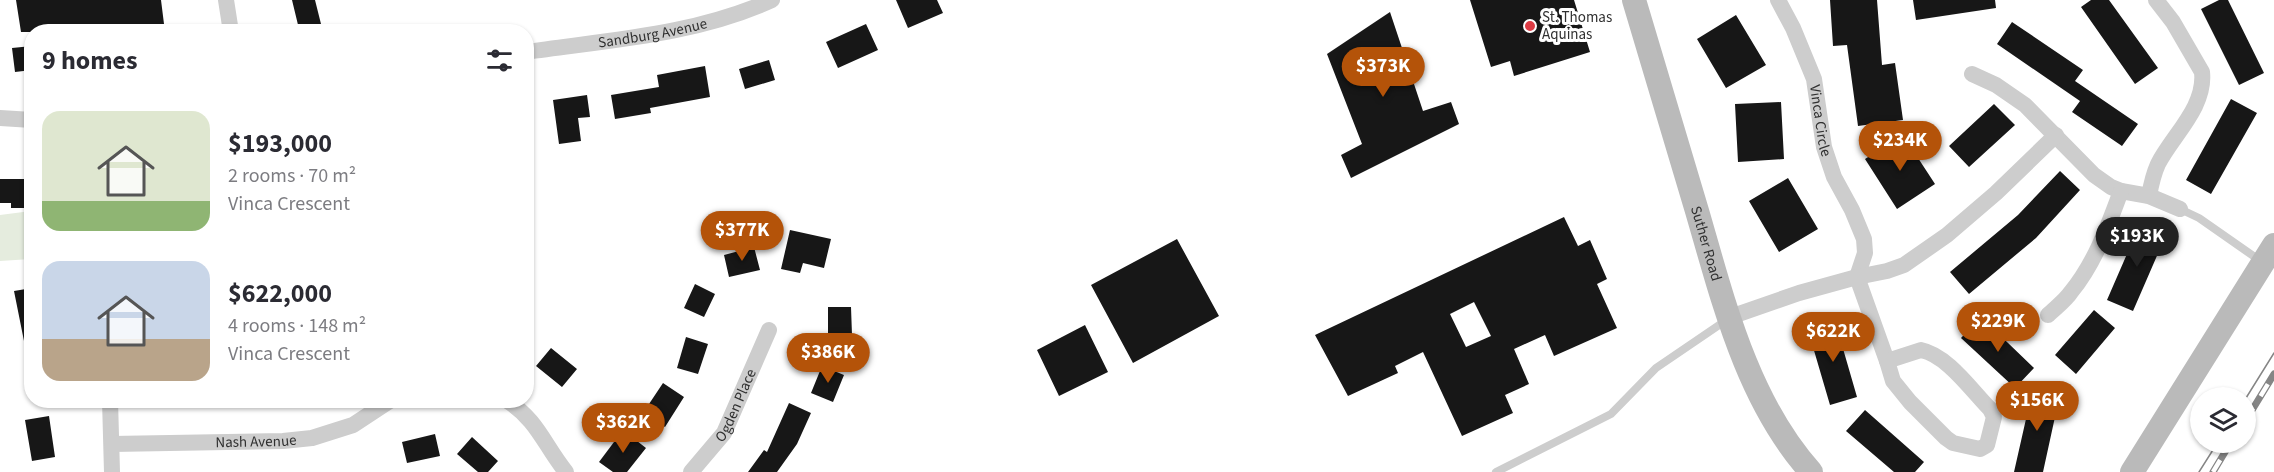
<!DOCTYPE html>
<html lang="en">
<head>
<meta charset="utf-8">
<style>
	:root { --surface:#fff; --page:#f2f2f3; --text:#2b2b33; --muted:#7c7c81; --accent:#b45309 }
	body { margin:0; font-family:"Source Sans 3",sans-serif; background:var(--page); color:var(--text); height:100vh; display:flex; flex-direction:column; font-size:22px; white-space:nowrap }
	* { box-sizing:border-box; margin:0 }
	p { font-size:20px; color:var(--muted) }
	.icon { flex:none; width:33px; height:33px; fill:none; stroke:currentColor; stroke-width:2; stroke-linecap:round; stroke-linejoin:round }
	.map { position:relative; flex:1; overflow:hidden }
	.details { position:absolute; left:24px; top:24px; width:510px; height:384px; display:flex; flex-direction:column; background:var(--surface); border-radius:24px; box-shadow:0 2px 4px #0004 }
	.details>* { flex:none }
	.controls { position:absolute; left:2190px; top:387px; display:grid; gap:12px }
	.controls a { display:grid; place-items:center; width:66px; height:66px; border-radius:50%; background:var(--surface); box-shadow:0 2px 4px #0004; font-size:30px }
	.price { position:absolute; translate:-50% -51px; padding:0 14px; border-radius:21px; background:var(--accent); color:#fff; font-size:20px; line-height:39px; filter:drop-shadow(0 2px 3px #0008) }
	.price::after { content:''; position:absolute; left:50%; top:36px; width:18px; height:14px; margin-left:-9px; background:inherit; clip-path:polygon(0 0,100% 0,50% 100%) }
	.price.selected { background:#222; color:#fff }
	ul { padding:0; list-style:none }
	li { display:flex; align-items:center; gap:18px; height:150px; padding:0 18px }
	li span { display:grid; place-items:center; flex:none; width:168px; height:120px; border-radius:18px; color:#555 }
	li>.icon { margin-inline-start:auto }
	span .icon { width:72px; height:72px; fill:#fffc; stroke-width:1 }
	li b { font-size:26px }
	h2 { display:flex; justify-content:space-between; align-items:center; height:72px; padding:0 18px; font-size:26px }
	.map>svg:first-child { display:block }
	.green { fill:#e5ecde }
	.building { fill:#171717; fill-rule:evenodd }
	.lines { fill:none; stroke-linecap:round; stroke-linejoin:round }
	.lane { stroke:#cdcdcd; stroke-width:8 }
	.street { stroke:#cdcdcd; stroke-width:16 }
	.secondary { stroke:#bababa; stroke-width:24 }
	.tram { stroke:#858585; stroke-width:1.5 }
	.rail-casing { stroke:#858585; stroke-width:7 }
	.rail { stroke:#fff; stroke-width:4.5; stroke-dasharray:14; stroke-linecap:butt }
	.poi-dot { fill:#dd3b44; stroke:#fff; stroke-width:2 }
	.labels { text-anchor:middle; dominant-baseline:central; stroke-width:6; stroke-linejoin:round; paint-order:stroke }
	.poi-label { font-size:15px; fill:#303030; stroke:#fff; text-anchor:start }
	.street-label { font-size:15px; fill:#303030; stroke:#fff }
</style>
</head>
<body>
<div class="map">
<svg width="2274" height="472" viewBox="0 0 2274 472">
	<rect width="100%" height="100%" fill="#fff"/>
	<path class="green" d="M31,211V259L0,261V215Z"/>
	<path class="building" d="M16,0H161L165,32H21Z
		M292,0H315L321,24L299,29Z
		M896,0H937L943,13L908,28Z
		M1470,0H1574L1590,52L1514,76L1510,61L1491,67Z
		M1830,0H1877L1882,65L1895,63L1903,120L1858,126L1847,45L1833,46Z
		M1913,0H1995L1996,8L1916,20Z
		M2091,0H2109L2158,68L2135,84L2081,7Z
		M2219,0H2228L2264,73L2239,85L2201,9Z
		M1390,12L1423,111L1451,102L1459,124L1351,178L1341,155L1362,144L1327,54Z
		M1736,15L1766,65L1726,88L1697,39Z
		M2012,22L2083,70L2075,81L2138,124L2122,146L2072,112L2080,101L1997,44Z
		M866,24L878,50L838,68L826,42Z
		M32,46V70L15,72L12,48Z
		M769,60L775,80L745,89L739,69Z
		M705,66L710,97L650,108L651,113L615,119L611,95L659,87L657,75Z
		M587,95L590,117L578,118L581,141L559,144L553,100Z
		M2231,99L2257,113L2211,194L2186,180Z
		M1781,102L1784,159L1738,162L1735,104Z
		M1994,104L2015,125L1969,167L1949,146Z
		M1903,135L1935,184L1897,209L1865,159Z
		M2060,171L2080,190L2036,238L1969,294L1950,272L2018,215Z
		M1788,178L1818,229L1779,252L1749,201Z
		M0,179H30V208H11V203H0Z
		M1564,217L1578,246L1590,240L1607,279L1597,284L1617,328L1554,356L1545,335L1514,349L1529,384L1505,395L1513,413L1462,436L1423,352L1395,366L1398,373L1348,396L1315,335ZM1474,302L1491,336L1466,347L1450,314Z
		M2140,224L2166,235L2133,311L2107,300Z
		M790,230L831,239L824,268L803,263L800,273L781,269Z
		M1177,239L1219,316L1133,363L1091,285Z
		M754,247L760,270L729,277L724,255Z
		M695,284L715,294L704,317L684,308Z
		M32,288V346H25L14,291Z
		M828,307H851L852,335H828Z
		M2094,310L2115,328L2076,374L2055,355Z
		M1981,317L2034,368L2015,388L1961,338Z
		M1835,321L1857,397L1830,405L1808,330Z
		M1085,325L1108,372L1059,396L1037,350Z
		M686,337L708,344L698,374L677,368Z
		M551,348L577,369L562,387L536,366Z
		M822,366L844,375L833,402L811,393Z
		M663,383L684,397L665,427L643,413Z
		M2033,388L2060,394L2043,472H2014Z
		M789,403L811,413L797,444L777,472H748L764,450L767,452Z
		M1865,410L1924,462L1915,472H1894L1846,431Z
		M49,416L55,457L32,461L25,420Z
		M623,430L646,448L627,472H613L599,462Z
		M435,434L440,456L407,463L402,442Z
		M472,437L498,461L488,472H478L457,454Z"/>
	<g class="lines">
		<path class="lane" d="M2180,209L2199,218L2262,262
			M1496,472L1611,414L1656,368L1728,319"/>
		<g class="street">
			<path d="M226,0L231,32"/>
			<path id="s1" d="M1778,0L1793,28L1814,79L1824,147L1834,177L1852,210L1864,239L1865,253L1857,277L1887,361"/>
			<path id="s2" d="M526,52C609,40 695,35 772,0"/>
			<path d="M1972,74L1996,85L2025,105L2094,175L2111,187L2121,191L2149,196L2180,209"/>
			<path d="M0,118L32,120"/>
			<path d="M2149,196C2151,185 2153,175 2158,164C2172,136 2206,107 2202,72L2173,22L2156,0"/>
			<path d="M2048,315C2055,308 2065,301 2071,292C2095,263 2108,226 2121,191"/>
			<path d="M1730,317L1799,293L1857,277L1887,271L1904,265L1947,235L1996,193L2056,135"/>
			<path d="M1921,350C1947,355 1972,391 1990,409L1994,417L1987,445L1980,449L1953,443L1946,438L1910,402L1893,381L1887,361Z"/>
			<path d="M110,400L112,472"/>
			<path d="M506,400C538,420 544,445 566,472"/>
			<path id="s3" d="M112,444L283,441L312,438L353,425L391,400"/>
			<path id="s4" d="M691,472L724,433L769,330"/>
		</g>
		<g class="secondary">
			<path id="s5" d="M1634,0C1655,70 1676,140 1697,211C1723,300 1747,401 1811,472"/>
			<path d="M2132,472L2274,245"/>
		</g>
		<path class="tram" d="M2246,398L2274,353
			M2199,472L2218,442"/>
		<g class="rail-casing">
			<path id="rail" d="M2246,420L2274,374
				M2213,472L2231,442"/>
		</g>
		<use href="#rail" class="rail"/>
	</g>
	<circle class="poi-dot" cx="1530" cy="26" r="6"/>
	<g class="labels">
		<g class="poi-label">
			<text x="1542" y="17">St. Thomas<tspan x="1542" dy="17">Aquinas</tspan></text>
		</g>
		<g class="street-label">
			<text stroke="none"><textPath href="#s2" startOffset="128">Sandburg Avenue</textPath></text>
			<text stroke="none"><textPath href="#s1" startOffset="129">Vinca Circle</textPath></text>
			<text stroke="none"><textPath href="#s5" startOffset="254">Suther Road</textPath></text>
			<text stroke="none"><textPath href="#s4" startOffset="81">Ogden Place</textPath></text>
			<text stroke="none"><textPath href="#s3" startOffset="144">Nash Avenue</textPath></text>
		</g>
	</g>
</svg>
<div class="controls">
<a><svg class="icon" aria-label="layers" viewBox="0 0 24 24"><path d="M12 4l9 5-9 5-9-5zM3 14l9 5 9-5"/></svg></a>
</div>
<b class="price" style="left:1383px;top:98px">$373K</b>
<b class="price" style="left:1900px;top:172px">$234K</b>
<b class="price" style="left:742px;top:262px">$377K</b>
<b class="price selected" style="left:2137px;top:268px">$193K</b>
<b class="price" style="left:1998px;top:353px">$229K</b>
<b class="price" style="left:1833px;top:363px">$622K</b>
<b class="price" style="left:828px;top:384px">$386K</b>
<b class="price" style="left:2037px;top:432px">$156K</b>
<b class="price" style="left:623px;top:454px">$362K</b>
<section class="details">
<h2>9 homes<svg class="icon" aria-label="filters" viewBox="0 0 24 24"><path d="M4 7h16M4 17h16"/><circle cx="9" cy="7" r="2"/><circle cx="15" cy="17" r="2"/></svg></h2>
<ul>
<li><span style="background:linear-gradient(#dfe7d0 75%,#8fb573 0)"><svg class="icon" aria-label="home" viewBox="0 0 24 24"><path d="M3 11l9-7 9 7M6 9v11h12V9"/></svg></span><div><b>$193,000</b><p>2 rooms · 70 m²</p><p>Vinca Crescent</p></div></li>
<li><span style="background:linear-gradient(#c9d6e8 65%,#b9a48a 0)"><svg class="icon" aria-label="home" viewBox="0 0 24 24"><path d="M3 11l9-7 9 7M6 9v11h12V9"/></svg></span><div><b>$622,000</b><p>4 rooms · 148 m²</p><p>Vinca Crescent</p></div></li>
</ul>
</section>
</div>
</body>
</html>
